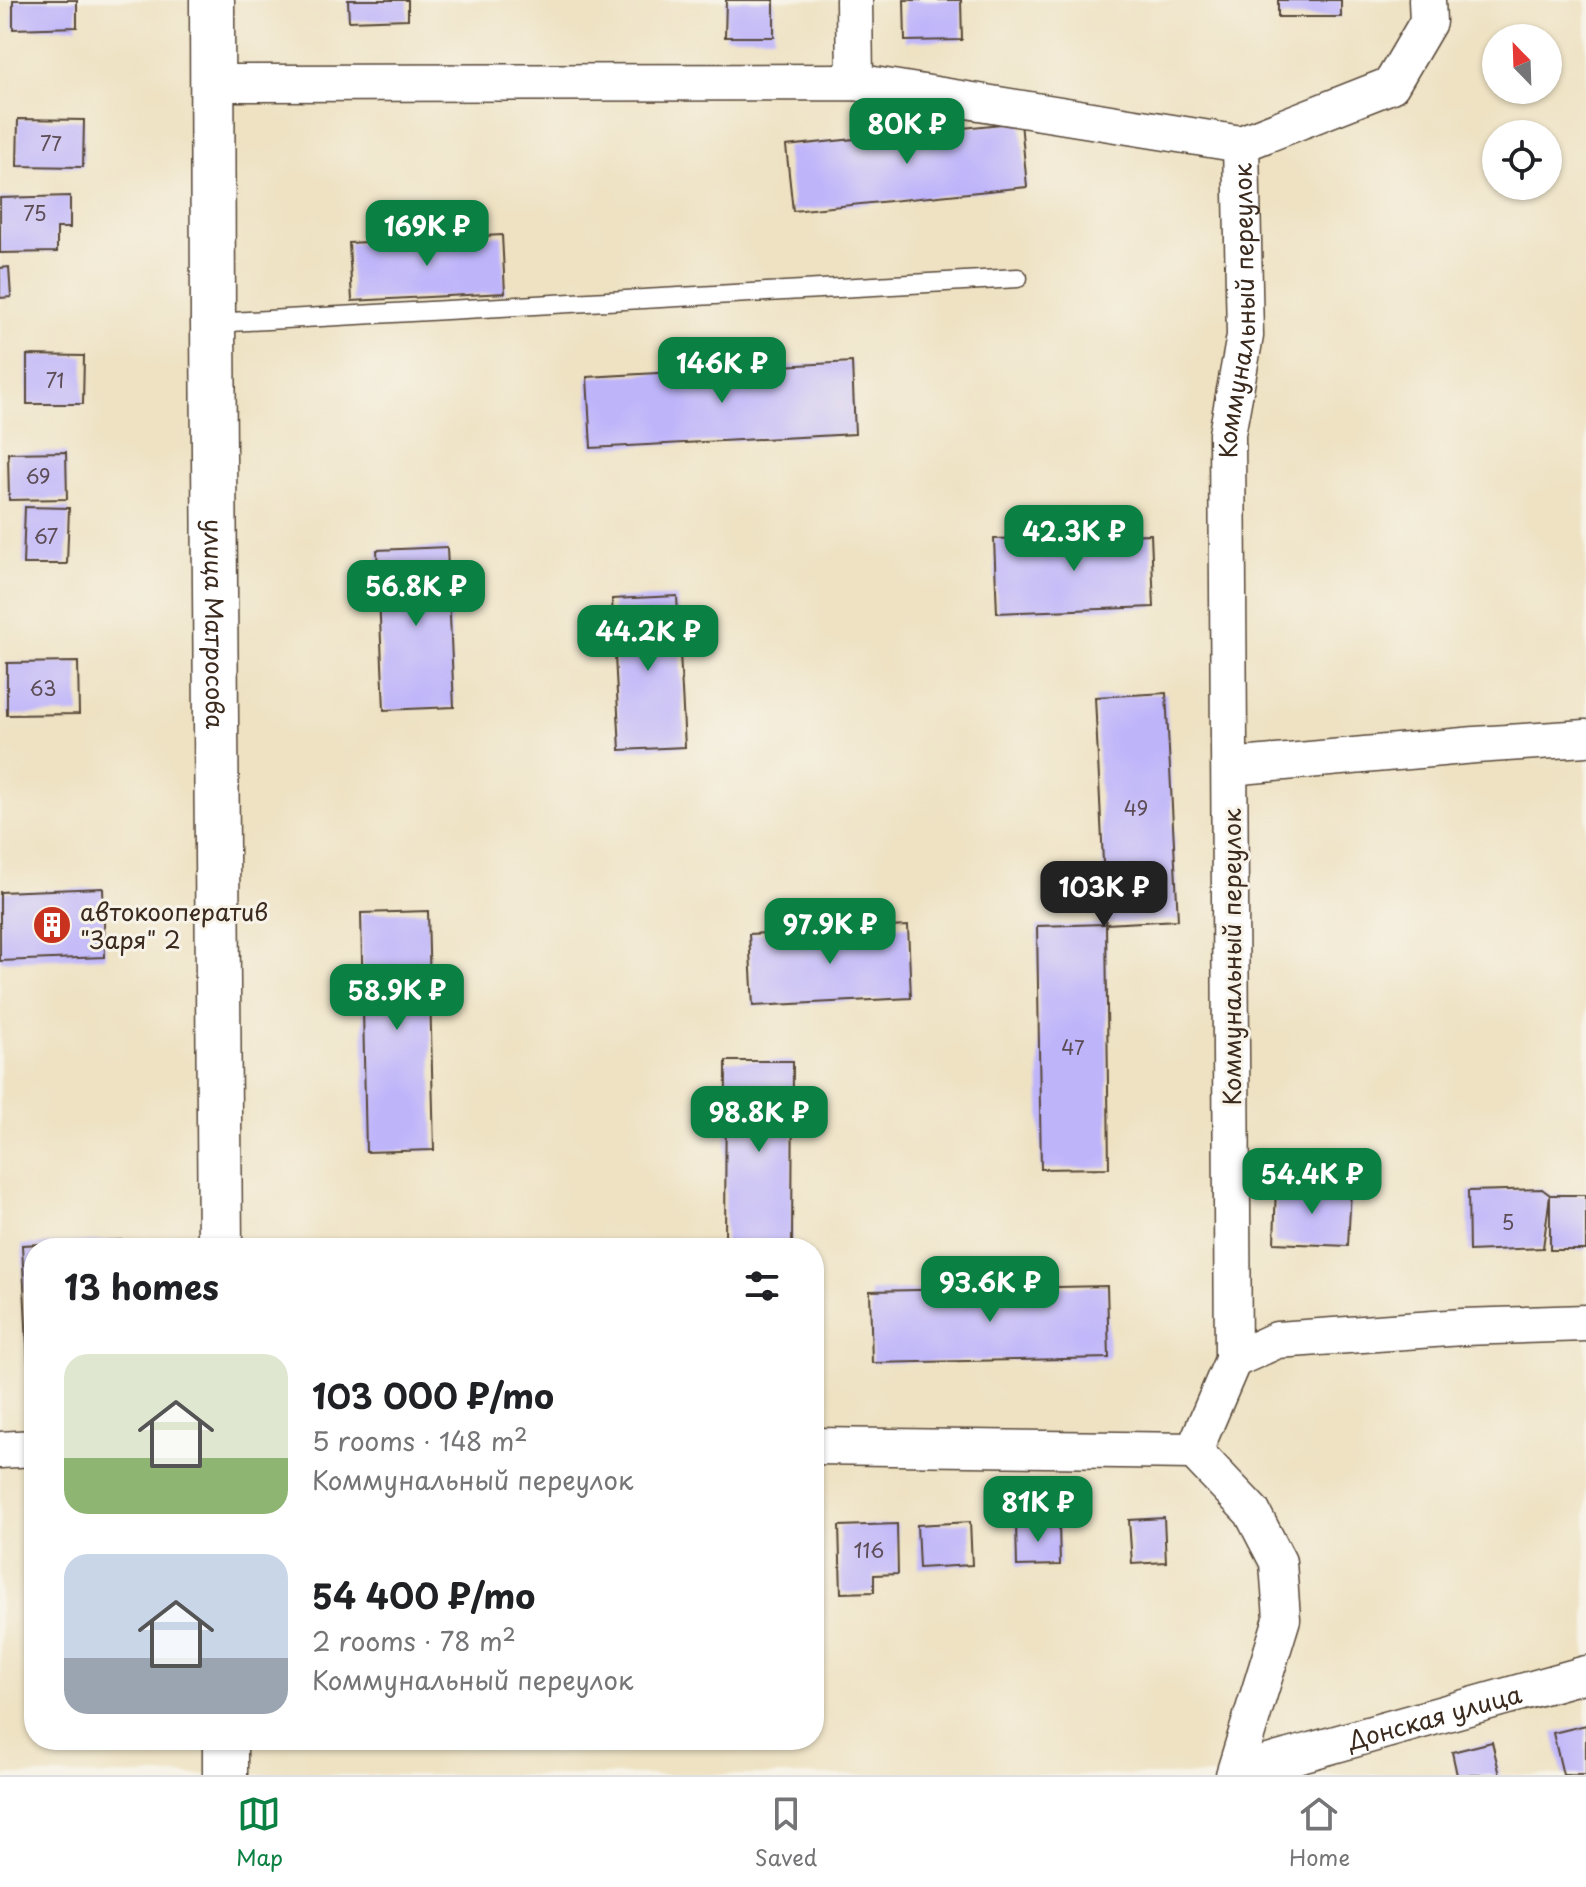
<!DOCTYPE html>
<html lang="en">
<head>
<meta charset="utf-8">
<style>
	:root { --surface:#fff; --page:#f6f6f6; --text:#202124; --muted:#757577; --line:#e0e0e0; --accent:#0b8043 }
	body { margin:0; font-family:"Playpen Sans",sans-serif; background:var(--page); color:var(--text); height:100vh; display:flex; flex-direction:column; font-size:30px; white-space:nowrap }
	* { box-sizing:border-box; margin:0 }
	p { font-size:26px; color:var(--muted) }
	.icon { flex:none; width:44px; height:44px; fill:none; stroke:currentColor; stroke-width:2; stroke-linecap:round; stroke-linejoin:round }
	.map { position:relative; flex:1; overflow:hidden }
	.sheet { position:absolute; left:24px; top:1238px; width:800px; height:512px; display:flex; flex-direction:column; background:var(--surface); border-radius:32px; box-shadow:0 2px 6px #0004 }
	.sheet>* { flex:none }
	.needle { width:52px; rotate:337deg }
	.fabs { position:absolute; left:1482px; top:24px; display:grid; gap:16px }
	.fabs a { display:grid; place-items:center; width:80px; height:80px; border-radius:50%; background:var(--surface); box-shadow:0 2px 6px #0004; font-size:40px }
	.price { position:absolute; translate:-50% -68px; padding:0 18px; border-radius:16px; background:var(--accent); color:#fff; font-size:26px; line-height:52px; filter:drop-shadow(0 2px 4px #0008) }
	.price::after { content:''; position:absolute; left:50%; top:48px; width:24px; height:18px; margin-left:-12px; background:inherit; clip-path:polygon(0 0,100% 0,50% 100%) }
	.price.current { background:#222; color:#fff }
	ul { padding:0; list-style:none }
	li { display:flex; align-items:center; gap:24px; height:200px; padding:0 40px }
	li span { display:grid; place-items:center; flex:none; width:224px; height:160px; border-radius:24px; color:#555 }
	li>.icon { margin-inline-start:auto }
	span .icon { width:96px; height:96px; fill:#fffc; stroke-width:1 }
	li b { font-size:34px }
	h2 { display:flex; justify-content:space-between; align-items:center; height:96px; padding:0 40px; font-size:34px }
	.tabs { display:flex; justify-content:space-around; align-items:center; height:112px; border-top:2px solid var(--line); background:var(--surface); font-size:22px; color:var(--muted) }
	.tabs a { display:grid; justify-items:center; gap:4px }
	.tabs .current { color:var(--accent) }
	.map>svg:first-child { display:block }
	.building { fill:#beb4fa }
	.lines { fill:none; stroke-linecap:round; stroke-linejoin:round }
	.lane-casing { stroke:#564637; stroke-width:21 }
	.street-casing { stroke:#564637; stroke-width:39 }
	.secondary-casing { stroke:#564637; stroke-width:47 }
	.lane { stroke:#fff; stroke-width:18 }
	.street { stroke:#fff; stroke-width:36 }
	.secondary { stroke:#fff; stroke-width:44 }
	.labels { text-anchor:middle; dominant-baseline:central; stroke-width:6; stroke-linejoin:round; paint-order:stroke }
	.number-label { font-size:20px; fill:#5c4c55 }
	.street-label { font-size:24px; fill:#3b2a1e; stroke:#f7f3e8 }
	.poi-label { font-size:24px; fill:#3b2a1e; stroke:#f7f3e8; text-anchor:start }
</style>
</head>
<body>
<div class="map">
<svg width="1586" height="1775" viewBox="0 0 1586 1775">
	<rect width="100%" height="100%" fill="#f7f3e8"/>
	<filter id="ink" filterUnits="userSpaceOnUse"><feTurbulence type="fractalNoise" baseFrequency=".0125" numOctaves="2"/><feDisplacementMap in="SourceGraphic" scale="16" xChannelSelector="R" yChannelSelector="G"/><feConvolveMatrix kernelMatrix="1 2 1 2 8 2 1 2 1" color-interpolation-filters="sRGB"/></filter>
	<filter id="wash" filterUnits="userSpaceOnUse"><feTurbulence type="fractalNoise" baseFrequency=".006" numOctaves="4" result="noise"/><feDisplacementMap in="SourceGraphic" scale="32" xChannelSelector="R" yChannelSelector="G"/><feGaussianBlur stdDeviation="1.8" result="paint"/><feColorMatrix in="noise" values="0 0 0 0 0 0 0 0 0 0 0 0 0 0 0 0 0 1.4 0 .05"/><feComposite in="paint" operator="in"/></filter>
	<g filter="url(#wash)">
		<rect width="100%" height="100%" fill="#eee2c3"/>
		<g id="blocks">
			<path class="building" d="M13,0H77V27L13,29Z
				M348,0H408V19L349,21Z
				M726,0H774V37H725Z
				M904,0H961L962,40L905,41Z
				M1278,0H1341V17H1278Z
				M18,119L84,120L83,167L17,166Z
				M1021,122L1027,187L793,211L786,146Z
				M70,196V228H57V252L0,253V198Z
				M502,235L505,293L352,301L349,243Z
				M9,267L11,297L0,298V268Z
				M27,355L84,356L83,404H27Z
				M852,362L855,434L591,448L587,377Z
				M66,452L67,499L9,500L8,453Z
				M25,507L69,508L67,564H23Z
				M1151,534L1154,607L997,613L994,539Z
				M447,547L454,707L384,710L377,550Z
				M677,596L685,747L620,750L612,599Z
				M78,662L79,714L7,715V663Z
				M1166,693L1178,920L1106,924L1109,1168L1041,1169L1037,926L1106,924L1095,697Z
				M103,888L105,957L0,961V892Z
				M428,911L434,1150L366,1152L361,913Z
				M908,926L911,998L753,1006L749,934Z
				M726,1061H793L792,1248H725Z
				M1276,1185L1351,1189L1348,1246L1274,1243Z
				M1542,1189L1550,1195L1543,1248L1469,1251L1468,1191Z
				M1550,1195H1586V1250H1550Z
				M125,1240L126,1248H34V1405L30,1406L22,1245Z
				M1107,1286L1109,1358L872,1363L870,1291Z
				M1164,1518L1166,1562L1132,1564L1129,1520Z
				M970,1522L972,1565L919,1568L917,1525Z
				M1016,1523H1059L1060,1565L1017,1566Z
				M897,1524L898,1574L874,1575V1592L841,1593L839,1526Z
				M1586,1725V1775H1563L1553,1733Z
				M1492,1742L1500,1775H1457L1452,1752Z"/>
		</g>
	</g>
	<g filter="url(#ink)">
		<use href="#blocks" fill-opacity="0" stroke="#564637" stroke-width="2"/>
		<g class="lines">
			<g class="lane-casing">
				<path id="lane" d="M213,323L1018,278"/>
			</g>
			<g class="street-casing">
				<g id="street">
					<path d="M854,0L855,82"/>
					<path d="M213,83L855,82L1241,144"/>
					<path d="M1241,144L1391,85L1428,22L1427,0"/>
					<path d="M1230,767L1475,745L1586,738"/>
					<path d="M1233,1360L1277,1340L1462,1327L1586,1323"/>
					<path d="M814,1446L1194,1451"/>
					<path d="M0,1450L34,1448"/>
					<path id="s1" d="M1236,1772L1586,1674"/>
					<path id="s2" d="M1234,1775L1282,1619L1278,1562L1252,1512L1194,1451L1233,1360L1227,434L1245,336L1241,144"/>
				</g>
			</g>
			<g class="secondary-casing">
				<g id="secondary">
					<path id="s3" d="M212,0L213,323L220,1248"/>
					<path d="M225,1740V1775"/>
				</g>
			</g>
			<use href="#lane" class="lane"/>
			<use href="#street" class="street"/>
			<use href="#secondary" class="secondary"/>
		</g>
	</g>
	<defs>
		<g id="building-disc" transform="scale(2)"><circle r="9.5" fill="#c8321e" stroke="#f7f3e8"/><path d="M-4-6H4V6H1V3H-1V6H-4ZM-2.5-4.3h1.7v1.8h-1.7ZM.8-4.3h1.7v1.8H.8ZM-2.5-1h1.7V.8h-1.7ZM.8-1h1.7V.8H.8Z" fill="#fff"/></g>
	</defs>
	<g fill-rule="evenodd">
		<use href="#building-disc" x="52" y="925"/>
	</g>
	<g class="labels">
		<g class="number-label">
			<text x="51" y="143">77</text>
			<text x="35" y="213">75</text>
			<text x="55" y="380">71</text>
			<text x="38" y="476">69</text>
			<text x="46" y="536">67</text>
			<text x="43" y="688">63</text>
			<text x="1136" y="808">49</text>
			<text x="1073" y="1047">47</text>
			<text x="1508" y="1222">5</text>
			<text x="869" y="1550">116</text>
		</g>
		<g class="street-label">
			<text stroke="none"><textPath href="#s2" startOffset="1510">Коммунальный переулок</textPath></text>
			<text stroke="none"><textPath href="#s3" startOffset="624">улица Матросова</textPath></text>
			<text transform="translate(1231 957) rotate(-90)">Коммунальный переулок</text>
			<text stroke="none"><textPath href="#s1" startOffset="206">Донская улица</textPath></text>
		</g>
		<g class="poi-label">
			<text x="80" y="911">автокооператив<tspan x="80" dy="28">"Заря" 2</tspan></text>
		</g>
	</g>
</svg>
<div class="fabs">
<a><svg class="needle" viewBox="-14 -14 28 28"><path d="M0-13l5 13h-10z" fill="#e53935"/><path d="M0 13l5-13h-10z" fill="#757577"/></svg></a>
<a><svg class="icon" aria-label="locate" viewBox="0 0 24 24"><circle cx="12" cy="12" r="6"/><path d="M12 2v4M12 18v4M2 12h4M18 12h4"/></svg></a>
</div>
<b class="price" style="left:907px;top:166px">80K ₽</b>
<b class="price" style="left:427px;top:268px">169K ₽</b>
<b class="price" style="left:722px;top:405px">146K ₽</b>
<b class="price" style="left:1074px;top:573px">42.3K ₽</b>
<b class="price" style="left:416px;top:628px">56.8K ₽</b>
<b class="price" style="left:648px;top:673px">44.2K ₽</b>
<b class="price current" style="left:1104px;top:929px">103K ₽</b>
<b class="price" style="left:830px;top:966px">97.9K ₽</b>
<b class="price" style="left:397px;top:1032px">58.9K ₽</b>
<b class="price" style="left:759px;top:1154px">98.8K ₽</b>
<b class="price" style="left:1312px;top:1216px">54.4K ₽</b>
<b class="price" style="left:990px;top:1324px">93.6K ₽</b>
<b class="price" style="left:1038px;top:1544px">81K ₽</b>
<section class="sheet">
<h2>13 homes<svg class="icon" aria-label="filters" viewBox="0 0 24 24"><path d="M4 7h16M4 17h16"/><circle cx="9" cy="7" r="2"/><circle cx="15" cy="17" r="2"/></svg></h2>
<ul>
<li><span style="background:linear-gradient(#dfe7d0 65%,#8fb573 0)"><svg class="icon" aria-label="home" viewBox="0 0 24 24"><path d="M3 11l9-7 9 7M6 9v11h12V9"/></svg></span><div><b>103 000 ₽/mo</b><p>5 rooms · 148 m²</p><p>Коммунальный переулок</p></div></li>
<li><span style="background:linear-gradient(#c9d6e8 65%,#9aa5b1 0)"><svg class="icon" aria-label="home" viewBox="0 0 24 24"><path d="M3 11l9-7 9 7M6 9v11h12V9"/></svg></span><div><b>54 400 ₽/mo</b><p>2 rooms · 78 m²</p><p>Коммунальный переулок</p></div></li>
</ul>
</section>
</div>
<nav class="tabs">
<a class="current"><svg class="icon" aria-label="map" viewBox="0 0 24 24"><path d="M3 6l6-2 6 2 6-2v14l-6 2-6-2-6 2zM9 4v14M15 6v14"/></svg>Map</a>
<a><svg class="icon" aria-label="saved" viewBox="0 0 24 24"><path d="M7 4h10v16l-5-4-5 4z"/></svg>Saved</a>
<a><svg class="icon" aria-label="home" viewBox="0 0 24 24"><path d="M3 11l9-7 9 7M6 9v11h12V9"/></svg>Home</a>
</nav>
</body>
</html>
